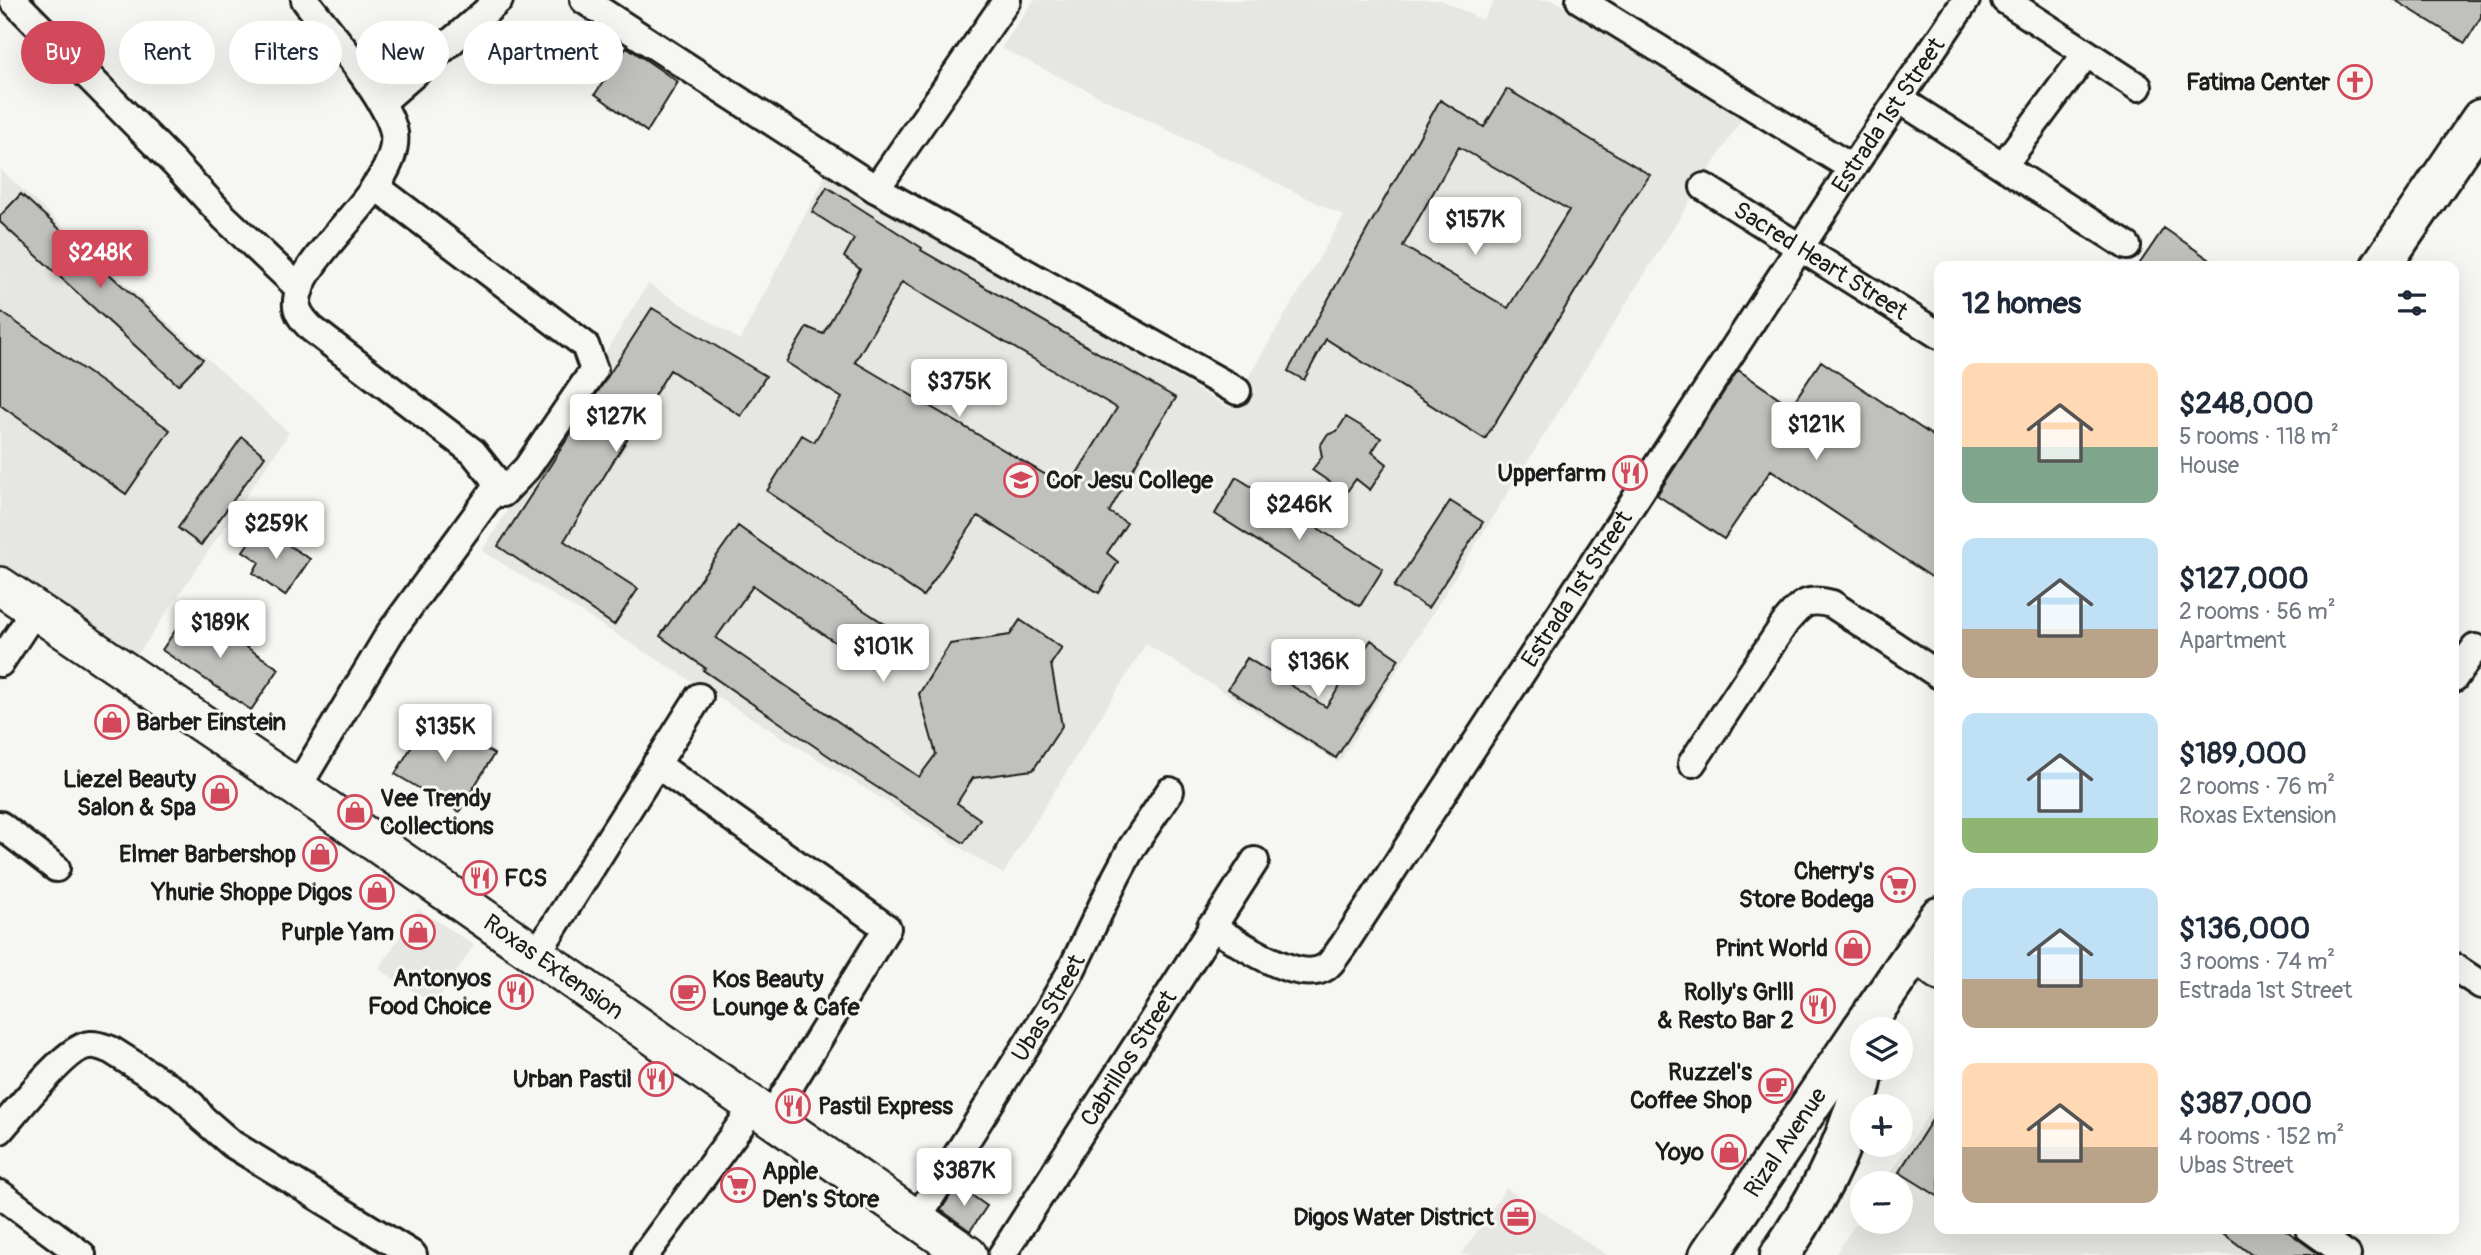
<!DOCTYPE html>
<html lang="en">
<head>
<meta charset="utf-8">
<style>
	:root { --surface:#fff; --page:#f2f2f3; --text:#1f2937; --muted:#747a83; --accent:#d1495b }
	body { margin:0; font-family:Pangolin,sans-serif; background:var(--page); color:var(--text); height:100vh; display:flex; flex-direction:column; font-size:26px; white-space:nowrap }
	* { box-sizing:border-box; margin:0 }
	p { font-size:23px; color:var(--muted) }
	.icon { flex:none; width:38px; height:38px; fill:none; stroke:currentColor; stroke-width:2; stroke-linecap:round; stroke-linejoin:round }
	.map { position:relative; flex:1; overflow:hidden }
	.side { position:absolute; left:1934px; top:261px; width:525px; height:973px; display:flex; flex-direction:column; background:var(--surface); border-radius:14px; box-shadow:0 7px 28px #0002 }
	.side>* { flex:none }
	.top-card { position:absolute; left:21px; top:21px; width:665px; height:63px; display:flex; gap:14px }
	.tools { position:absolute; left:1850px; top:1017px; display:grid; gap:14px }
	.tools a { display:grid; place-items:center; width:63px; height:63px; border-radius:50%; background:var(--surface); box-shadow:0 7px 28px #0002; font-size:35px }
	.price { position:absolute; translate:-50% -60px; padding:0 16px; border-radius:7px; background:#fff; color:#222; font-size:23px; line-height:46px; filter:drop-shadow(0 2px 4px #0008) }
	.price::after { content:''; position:absolute; left:50%; top:42px; width:21px; height:16px; margin-left:-10px; background:inherit; clip-path:polygon(0 0,100% 0,50% 100%) }
	.price.on { background:var(--accent); color:#fff }
	ul { padding:0; list-style:none }
	li { display:flex; align-items:center; gap:21px; height:175px; padding:0 28px }
	li span { display:grid; place-items:center; flex:none; width:196px; height:140px; border-radius:14px; color:#555 }
	li>.icon { margin-inline-start:auto }
	span .icon { width:84px; height:84px; fill:#fffc; stroke-width:1 }
	li b { font-size:30px }
	h2 { display:flex; justify-content:space-between; align-items:center; height:84px; padding:0 28px; font-size:30px }
	.tag { padding:0 24px; border-radius:32px; background:var(--surface); box-shadow:0 7px 28px #0002; font-size:24px; line-height:63px }
	.tag.on { background:var(--accent); color:#fff }
	.map>svg:first-child { display:block }
	.built { fill:#e6e6e2 }
	.building { fill:#c0c0bd; stroke:#1c1c1c; stroke-width:2; fill-rule:evenodd }
	.lines { fill:none; stroke-linecap:round; stroke-linejoin:round }
	.minor-casing { stroke:#1c1c1c; stroke-width:32 }
	.secondary-casing { stroke:#1c1c1c; stroke-width:42 }
	.primary-casing { stroke:#1c1c1c; stroke-width:44 }
	.minor { stroke:#f6f6f2; stroke-width:26 }
	.secondary { stroke:#f6f6f2; stroke-width:37 }
	.primary { stroke:#f6f6f2; stroke-width:38 }
	.labels { text-anchor:middle; dominant-baseline:central; stroke-width:6; stroke-linejoin:round; paint-order:stroke }
	.poi-label { font-size:24px; font-weight:bold; fill:#1c1c1c; stroke:#f6f6f2; text-anchor:end }
	.street-label { font-size:24px; fill:#1c1c1c; stroke:#f6f6f2 }
</style>
</head>
<body>
<div class="map">
<svg width="2481" height="1255" viewBox="0 0 2481 1255">
	<rect width="100%" height="100%" fill="#f6f6f2"/>
	<filter id="ink" filterUnits="userSpaceOnUse"><feTurbulence type="fractalNoise" baseFrequency=".0143" numOctaves="2"/><feDisplacementMap in="SourceGraphic" scale="14" xChannelSelector="R" yChannelSelector="G"/><feConvolveMatrix kernelMatrix="1 2 1 2 8 2 1 2 1" color-interpolation-filters="sRGB"/></filter>
	<g filter="url(#ink)">
		<path class="built" d="M1034,0H1442L1482,20L1495,0H1554L1742,118L1339,763L1146,644L1003,874L482,551L648,284L740,340L826,175L1230,408L1344,216L1001,48Z
			M0,169L289,433L132,663L0,572Z
			M418,909L474,945L435,1005L379,969Z
			M1939,1099V1228L2283,1229L2322,1255H1835L1862,1214V1222H1900V1183H1883Z
			M1506,1188L1592,1245L1607,1255H1461Z"/>
		<path class="building" d="M2395,0H2481V17L2465,43Z
			M627,47L678,82L647,132L595,94Z
			M1507,89L1650,175L1620,218L1485,439L1326,339L1304,380L1288,371L1440,100L1484,127ZM1459,147L1569,210L1508,308L1403,246Z
			M827,187L922,248L921,250L1176,398L1151,437L1109,512L1127,523L1107,553L1118,562L1099,593L978,516L923,596L767,491L802,435L814,442L842,398L786,362L807,327L823,334L860,269L844,257L854,239L812,212ZM902,282L1117,408L1068,488L855,362Z
			M21,194L203,359L178,385L0,222V216Z
			M2164,228L2219,266H2138Z
			M652,308L766,376L741,416L670,370L564,541L638,589L614,625L498,546Z
			M0,311L170,430L126,494L0,405Z
			M1821,361L1939,440V582L1771,470L1724,539L1657,495L1738,370L1791,406Z
			M1346,417L1381,438L1372,452L1387,464L1370,490L1356,479L1346,493L1312,470L1322,457L1320,446L1327,435L1337,431Z
			M242,437L265,456L201,545L178,528Z
			M1236,477L1383,569L1360,606L1215,514Z
			M1450,501L1483,522L1428,608L1394,587Z
			M738,526L776,553L897,632L871,667L753,586L716,638L919,777L936,754L919,694L950,644L1010,635L1020,620L1062,648L1051,664L1062,726L1033,770L973,778L957,803L980,819L964,843L839,763L703,670L705,668L660,636Z
			M260,527L310,559L285,596L253,573L259,562L243,551Z
			M190,609L279,669L251,710L162,650Z
			M1371,640L1399,659L1336,758L1228,689L1247,658L1326,707Z
			M430,716L494,754L459,812L395,774Z
			M1939,1109V1197L1899,1172Z
			M957,1185L987,1206L970,1231L941,1210Z
			M2216,1228H2283L2320,1255H2252Z"/>
		<g class="lines">
			<g class="minor-casing">
				<g id="minor">
					<path d="M13,0L174,163L224,217L300,289"/>
					<path d="M584,0L876,189L1237,391"/>
					<path d="M1580,0L1852,168"/>
					<path d="M2005,0L2138,87"/>
					<path d="M1899,99L2127,246"/>
					<path d="M382,102L499,0"/>
					<path d="M2003,166L2086,54"/>
					<path d="M375,186L585,345L594,370L527,468L503,493L495,492"/>
					<path id="s1" d="M1704,187L1939,335"/>
					<path d="M876,189L1007,0"/>
					<path d="M0,663L35,610"/>
					<path d="M2454,678L2475,648"/>
					<path d="M1692,763L1785,623C1801,604 1806,597 1832,604L1939,675"/>
					<path d="M656,764L887,928L770,1118"/>
					<path d="M297,788L390,633L496,488L493,477L473,452L312,329C305,322 299,316 297,307C292,257 402,190 394,133C389,100 327,29 305,0"/>
					<path d="M0,825L56,868"/>
					<path id="s2" d="M1211,926C1236,941 1298,986 1326,967C1333,962 1338,952 1343,946L1852,168L1966,0"/>
					<path d="M536,955L699,697"/>
					<path d="M1911,957L1939,977"/>
					<path d="M2454,967L2481,985"/>
					<path d="M0,1130C16,1112 68,1045 90,1045C97,1044 105,1048 111,1050L177,1092L192,1105L202,1118L232,1144L413,1255"/>
					<path d="M0,1194L82,1255"/>
					<path id="s3" d="M916,1220L1048,1011L1069,975L1116,877L1132,847L1170,791"/>
					<path d="M2309,1228L2347,1255"/>
					<path d="M645,1255L754,1107"/>
					<path id="s4" d="M1002,1255L1255,861"/>
				</g>
			</g>
			<g class="secondary-casing">
				<g id="secondary">
					<path id="s5" d="M0,586L297,788L968,1255"/>
				</g>
			</g>
			<g class="primary-casing">
				<g id="primary">
					<path d="M2381,266L2481,119"/>
					<path d="M1862,1029L1939,917"/>
					<path id="s6" d="M1709,1255L1862,1029"/>
					<path d="M1780,1255C1819,1198 1852,1136 1865,1068"/>
				</g>
			</g>
			<use href="#minor" class="minor"/>
			<use href="#secondary" class="secondary"/>
			<use href="#primary" class="primary"/>
		</g>
	</g>
	<defs>
		<g id="church-ring" transform="scale(1.75)"><circle r="9.5" fill="#f6f6f2" stroke="#d1495b" stroke-width="1.5"/><path d="M-1.2-6h2.4v3.5h3.3v2.4h-3.3V6h-2.4V-.1h-3.3v-2.4h3.3Z" fill="#d1495b"/></g>
		<g id="restaurant-ring" transform="scale(1.75)"><circle r="9.5" fill="#f6f6f2" stroke="#d1495b" stroke-width="1.5"/><path d="M-5-6h1v4h1v-4h1v4h1v-4h1v5L-1.5 .5V6h-2V.5L-5-1ZM5-6V6H3V1.5H1.5Q1.5-4 5-6Z" fill="#d1495b"/></g>
		<g id="university-ring" transform="scale(1.75)"><circle r="9.5" fill="#f6f6f2" stroke="#d1495b" stroke-width="1.5"/><path d="M0-5L7-2L0 1L-7-2ZM-4 1L0 2.5L4 1V4Q0 6-4 4Z" fill="#d1495b"/></g>
		<g id="shop-ring" transform="scale(1.75)"><circle r="9.5" fill="#f6f6f2" stroke="#d1495b" stroke-width="1.5"/><path d="M-5-2.5h2.3a2.7 3.5 0 0 1 5.4 0H5L5.5 6h-11ZM-1.5-2.5h3a1.5 2.3 0 0 0-3 0Z" fill="#d1495b"/></g>
		<g id="supermarket-ring" transform="scale(1.75)"><circle r="9.5" fill="#f6f6f2" stroke="#d1495b" stroke-width="1.5"/><path d="M-6-5.5h2.5l.6 2H6L4.5 2H-2.5L-4.4-4H-6ZM-1.5 3.2a1.3 1.3 0 1 0 .1 0ZM3 3.2a1.3 1.3 0 1 0 .1 0Z" fill="#d1495b"/></g>
		<g id="cafe-ring" transform="scale(1.75)"><circle r="9.5" fill="#f6f6f2" stroke="#d1495b" stroke-width="1.5"/><path d="M-5.5-4.5H6V0H3Q3 3.5 0 3.5H-2.5Q-5.5 3.5-5.5 0ZM3-3.2v2h1.7v-2ZM-6 4.5H4V6H-6Z" fill="#d1495b"/></g>
		<g id="office-ring" transform="scale(1.75)"><circle r="9.5" fill="#f6f6f2" stroke="#d1495b" stroke-width="1.5"/><path d="M-6-3h4V-5.5h4V-3h4V5H-6ZM-1-4.5V-3h2v-1.5ZM-6 0V1H6V0Z" fill="#d1495b"/></g>
	</defs>
	<g fill-rule="evenodd">
		<use href="#church-ring" x="2355" y="82"/>
		<use href="#restaurant-ring" x="1630" y="473"/>
		<use href="#university-ring" x="1021" y="480"/>
		<use href="#shop-ring" x="112" y="722"/>
		<use href="#shop-ring" x="220" y="793"/>
		<use href="#shop-ring" x="355" y="812"/>
		<use href="#shop-ring" x="320" y="854"/>
		<use href="#restaurant-ring" x="480" y="878"/>
		<use href="#supermarket-ring" x="1898" y="885"/>
		<use href="#shop-ring" x="377" y="892"/>
		<use href="#shop-ring" x="418" y="932"/>
		<use href="#shop-ring" x="1853" y="948"/>
		<use href="#restaurant-ring" x="516" y="992"/>
		<use href="#cafe-ring" x="688" y="993"/>
		<use href="#restaurant-ring" x="1818" y="1006"/>
		<use href="#restaurant-ring" x="656" y="1079"/>
		<use href="#cafe-ring" x="1776" y="1086"/>
		<use href="#restaurant-ring" x="793" y="1106"/>
		<use href="#shop-ring" x="1729" y="1152"/>
		<use href="#supermarket-ring" x="738" y="1185"/>
		<use href="#office-ring" x="1518" y="1217"/>
	</g>
	<g class="labels">
		<g class="poi-label">
			<text x="2330" y="82">Fatima Center</text>
			<text x="1606" y="473">Upperfarm</text>
			<text x="1046" y="480" text-anchor="start">Cor Jesu College</text>
			<text x="136" y="722" text-anchor="start">Barber Einstein</text>
			<text x="196" y="779">Liezel Beauty<tspan x="196" dy="28">Salon &amp; Spa</tspan></text>
			<text x="380" y="798" text-anchor="start">Vee Trendy<tspan x="380" dy="28">Collections</tspan></text>
			<text x="296" y="854">Elmer Barbershop</text>
			<text x="1874" y="871">Cherry's<tspan x="1874" dy="28">Store Bodega</tspan></text>
			<text x="504" y="878" text-anchor="start">FCS</text>
			<text x="352" y="892">Yhurie Shoppe Digos</text>
			<text x="394" y="932">Purple Yam</text>
			<text x="1828" y="948">Print World</text>
			<text x="491" y="978">Antonyos<tspan x="491" dy="28">Food Choice</tspan></text>
			<text x="712" y="979" text-anchor="start">Kos Beauty<tspan x="712" dy="28">Lounge &amp; Cafe</tspan></text>
			<text x="1794" y="992">Rolly's Grlll<tspan x="1794" dy="28">&amp; Resto Bar 2</tspan></text>
			<text x="1752" y="1072">Ruzzel's<tspan x="1752" dy="28">Coffee Shop</tspan></text>
			<text x="632" y="1079">Urban Pastil</text>
			<text x="818" y="1106" text-anchor="start">Pastil Express</text>
			<text x="1704" y="1152">Yoyo</text>
			<text x="762" y="1171" text-anchor="start">Apple<tspan x="762" dy="28">Den's Store</tspan></text>
			<text x="1494" y="1217">Digos Water District</text>
		</g>
		<g class="street-label">
			<text stroke="none"><textPath href="#s2" startOffset="1148">Estrada 1st Street</textPath></text>
			<text stroke="none"><textPath href="#s1" startOffset="138">Sacred Heart Street</textPath></text>
			<text stroke="none"><textPath href="#s2" startOffset="581">Estrada 1st Street</textPath></text>
			<text stroke="none"><textPath href="#s5" startOffset="672">Roxas Extension</textPath></text>
			<text stroke="none"><textPath href="#s3" startOffset="250">Ubas Street</textPath></text>
			<text stroke="none"><textPath href="#s4" startOffset="234">Cabrillos Street</textPath></text>
			<text stroke="none"><textPath href="#s6" startOffset="136">Rizal Avenue</textPath></text>
		</g>
	</g>
</svg>
<div class="tools">
<a><svg class="icon" aria-label="layers" viewBox="0 0 24 24"><path d="M12 4l9 5-9 5-9-5zM3 14l9 5 9-5"/></svg></a>
<a>+</a>
<a>−</a>
</div>
<b class="price" style="left:1475px;top:257px">$157K</b>
<b class="price on" style="left:100px;top:290px">$248K</b>
<b class="price" style="left:959px;top:419px">$375K</b>
<b class="price" style="left:616px;top:454px">$127K</b>
<b class="price" style="left:1816px;top:462px">$121K</b>
<b class="price" style="left:1299px;top:542px">$246K</b>
<b class="price" style="left:276px;top:561px">$259K</b>
<b class="price" style="left:220px;top:660px">$189K</b>
<b class="price" style="left:883px;top:684px">$101K</b>
<b class="price" style="left:1318px;top:699px">$136K</b>
<b class="price" style="left:445px;top:764px">$135K</b>
<b class="price" style="left:964px;top:1208px">$387K</b>
<div class="top-card">
<a class="tag on">Buy</a>
<a class="tag">Rent</a>
<a class="tag">Filters</a>
<a class="tag">New</a>
<a class="tag">Apartment</a>
</div>
<section class="side">
<h2>12 homes<svg class="icon" aria-label="filters" viewBox="0 0 24 24"><path d="M4 7h16M4 17h16"/><circle cx="9" cy="7" r="2"/><circle cx="15" cy="17" r="2"/></svg></h2>
<ul>
<li><span style="background:linear-gradient(#ffd9b3 60%,#7fa58c 0)"><svg class="icon" aria-label="home" viewBox="0 0 24 24"><path d="M3 11l9-7 9 7M6 9v11h12V9"/></svg></span><div><b>$248,000</b><p>5 rooms · 118 m²</p><p>House</p></div></li>
<li><span style="background:linear-gradient(#bfe0f5 65%,#b9a48a 0)"><svg class="icon" aria-label="home" viewBox="0 0 24 24"><path d="M3 11l9-7 9 7M6 9v11h12V9"/></svg></span><div><b>$127,000</b><p>2 rooms · 56 m²</p><p>Apartment</p></div></li>
<li><span style="background:linear-gradient(#bfe0f5 75%,#8fb573 0)"><svg class="icon" aria-label="home" viewBox="0 0 24 24"><path d="M3 11l9-7 9 7M6 9v11h12V9"/></svg></span><div><b>$189,000</b><p>2 rooms · 76 m²</p><p>Roxas Extension</p></div></li>
<li><span style="background:linear-gradient(#bfe0f5 65%,#b9a48a 0)"><svg class="icon" aria-label="home" viewBox="0 0 24 24"><path d="M3 11l9-7 9 7M6 9v11h12V9"/></svg></span><div><b>$136,000</b><p>3 rooms · 74 m²</p><p>Estrada 1st Street</p></div></li>
<li><span style="background:linear-gradient(#ffd9b3 60%,#b9a48a 0)"><svg class="icon" aria-label="home" viewBox="0 0 24 24"><path d="M3 11l9-7 9 7M6 9v11h12V9"/></svg></span><div><b>$387,000</b><p>4 rooms · 152 m²</p><p>Ubas Street</p></div></li>
</ul>
</section>
</div>
</body>
</html>
